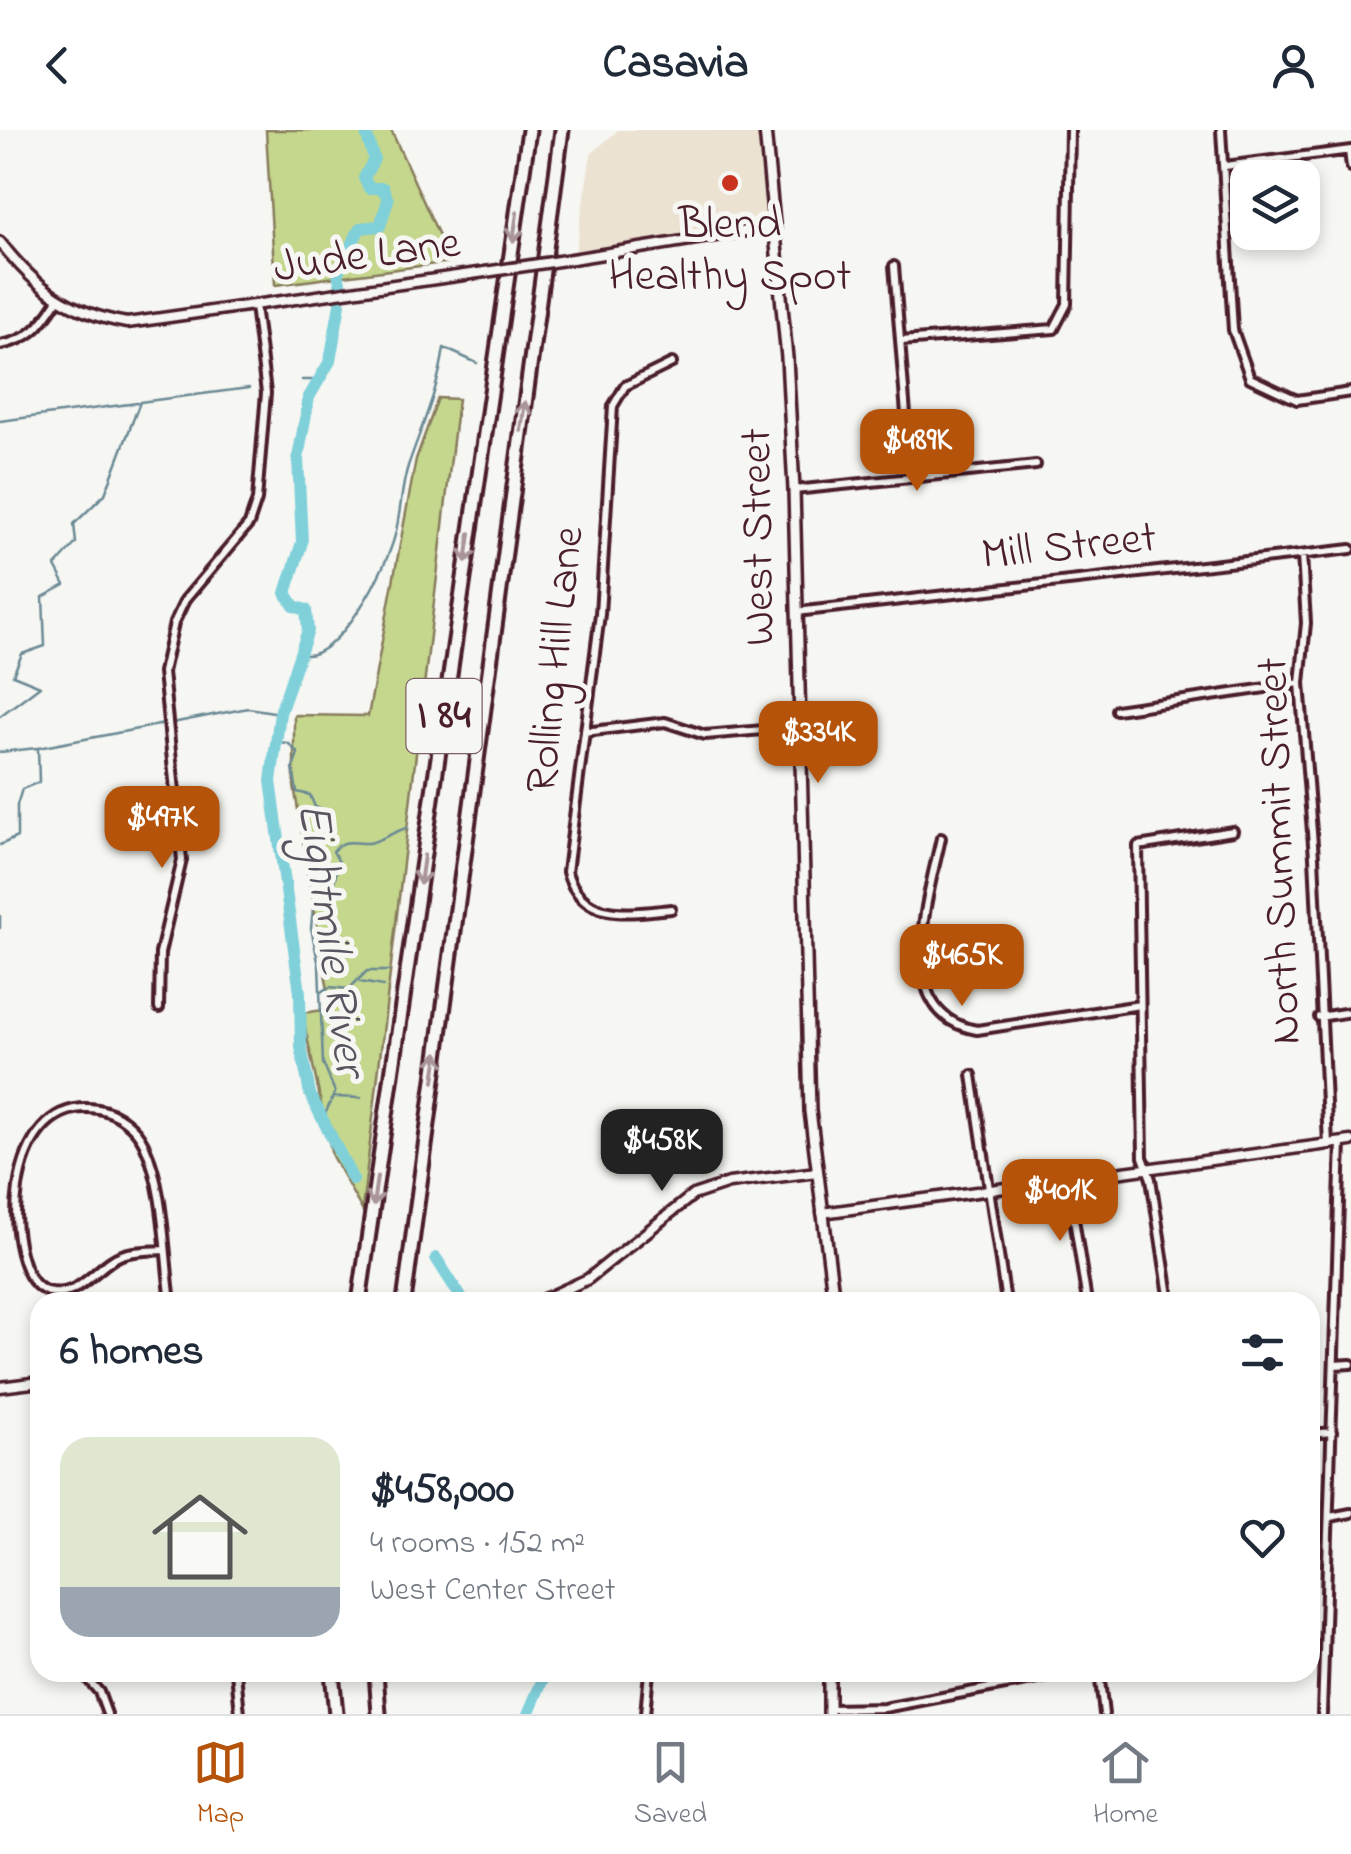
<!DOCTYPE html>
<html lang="en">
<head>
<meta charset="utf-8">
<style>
	:root { --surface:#fff; --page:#f2f2f3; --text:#1f2937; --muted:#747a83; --line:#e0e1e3; --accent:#b45309 }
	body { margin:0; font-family:"Indie Flower",sans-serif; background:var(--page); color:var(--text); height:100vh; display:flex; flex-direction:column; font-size:38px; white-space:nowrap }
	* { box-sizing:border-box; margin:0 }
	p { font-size:32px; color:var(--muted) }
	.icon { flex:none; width:55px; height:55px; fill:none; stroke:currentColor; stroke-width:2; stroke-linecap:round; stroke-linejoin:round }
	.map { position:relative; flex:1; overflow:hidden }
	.panel { position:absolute; left:30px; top:1162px; width:1290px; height:390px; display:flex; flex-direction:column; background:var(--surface); border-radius:30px; box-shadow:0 5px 15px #0003 }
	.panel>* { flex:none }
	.tools { position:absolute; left:1230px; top:30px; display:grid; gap:20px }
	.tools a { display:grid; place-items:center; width:90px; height:90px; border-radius:20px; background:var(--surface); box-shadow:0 5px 15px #0003; font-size:50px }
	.price { position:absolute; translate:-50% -85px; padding:0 22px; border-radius:20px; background:var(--accent); color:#fff; font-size:32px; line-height:65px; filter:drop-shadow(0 2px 5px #0008) }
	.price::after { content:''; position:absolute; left:50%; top:60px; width:30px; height:22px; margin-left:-15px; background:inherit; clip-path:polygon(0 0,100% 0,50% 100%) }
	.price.active { background:#222; color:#fff }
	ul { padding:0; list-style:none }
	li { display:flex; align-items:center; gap:30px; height:250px; padding:0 30px }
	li+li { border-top:2px solid var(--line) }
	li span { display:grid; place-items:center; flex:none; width:280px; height:200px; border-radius:30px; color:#555 }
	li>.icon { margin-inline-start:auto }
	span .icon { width:120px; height:120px; fill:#fffc; stroke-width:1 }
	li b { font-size:42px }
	h2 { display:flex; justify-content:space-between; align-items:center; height:120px; padding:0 30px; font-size:42px }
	header { display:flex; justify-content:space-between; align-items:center; height:130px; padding:0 30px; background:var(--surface); font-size:45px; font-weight:800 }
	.menu { display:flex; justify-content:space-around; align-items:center; height:140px; border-top:2px solid var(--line); background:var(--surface); font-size:28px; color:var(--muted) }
	.menu a { display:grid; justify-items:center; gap:5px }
	.menu .active { color:var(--accent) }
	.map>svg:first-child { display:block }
	.built { fill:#ebe2d2 }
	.green { fill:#c4d78d; stroke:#877b5c; stroke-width:2.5 }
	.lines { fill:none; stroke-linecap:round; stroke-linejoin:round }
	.stream { stroke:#6a8994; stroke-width:2.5 }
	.river { stroke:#80d0da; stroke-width:12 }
	.minor-casing { stroke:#4a1f2b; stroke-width:14 }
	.tertiary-casing { stroke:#4a1f2b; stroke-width:15 }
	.secondary-casing { stroke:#4a1f2b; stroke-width:16 }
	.motorway-casing { stroke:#4a1f2b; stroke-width:19 }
	.minor { stroke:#f6f6f2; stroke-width:6 }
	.tertiary { stroke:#f6f6f2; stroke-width:8 }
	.secondary { stroke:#f6f6f2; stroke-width:9 }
	.motorway { stroke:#f6f6f2; stroke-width:11 }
	.tertiary-bridge-casing { stroke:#4a1f2b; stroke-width:15; stroke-linecap:butt }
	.tertiary-bridge { stroke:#f6f6f2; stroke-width:8 }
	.oneway { stroke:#a99598 }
	.poi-dot { fill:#c8321e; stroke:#f6f6f2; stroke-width:4 }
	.labels { text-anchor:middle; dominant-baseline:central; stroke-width:10; stroke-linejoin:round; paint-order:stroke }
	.shield { fill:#f6f6f2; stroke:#7e6067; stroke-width:2.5 }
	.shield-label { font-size:42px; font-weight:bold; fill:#4a1f2b }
	.poi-label { font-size:45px; fill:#4a1f2b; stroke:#f6f6f2 }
	.street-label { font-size:45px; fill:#4a1f2b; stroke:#f6f6f2 }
	.water-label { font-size:48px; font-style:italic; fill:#5a5460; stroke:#f6f6f2 }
</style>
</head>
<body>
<header><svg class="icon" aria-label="back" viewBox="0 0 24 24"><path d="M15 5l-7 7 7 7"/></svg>Casavia<svg class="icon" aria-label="person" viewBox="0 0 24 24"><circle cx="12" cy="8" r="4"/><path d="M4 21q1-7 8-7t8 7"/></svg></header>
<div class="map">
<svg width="1351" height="1584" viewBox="0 0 1351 1584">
	<rect width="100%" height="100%" fill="#f6f6f2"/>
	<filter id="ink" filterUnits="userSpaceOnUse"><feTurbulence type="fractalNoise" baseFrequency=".01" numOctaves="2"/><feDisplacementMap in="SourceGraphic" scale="20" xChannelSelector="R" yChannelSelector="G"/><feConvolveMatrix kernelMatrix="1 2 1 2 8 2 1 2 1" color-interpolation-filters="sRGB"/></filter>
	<g filter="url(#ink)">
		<path class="built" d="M618,0H762L767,94L575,124L591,24Z"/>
		<path class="green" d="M266,0H391L451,132L275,155Z
			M438,268L458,269L362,1080L332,1026L302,883L331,879L294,656V585L368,586L416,329Z"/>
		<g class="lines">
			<path class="stream" d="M302,250H320
				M0,291L137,273
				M300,524C337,536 388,435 395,405C401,382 401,358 408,336C422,295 438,261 444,218L477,233
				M0,586L40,556L13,545L22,524L45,516L43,467L65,455L55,436L76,413L74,394L105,364L140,272L249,258
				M172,593L248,578L280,583
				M276,612L288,613L298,623L293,638L297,662L310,665L315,677L321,679C320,703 309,720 307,745L322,761L313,778L311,798L319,836L323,933L335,962L322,991
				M0,622L37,618
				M0,715L17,707V675L22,659L39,652L38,618L164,594
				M321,762L333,756L339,732L333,721C345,707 354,714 369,713C380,711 397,700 407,698
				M0,786V798
				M360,852L383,856
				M321,862L330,857L349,859L367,841H388
				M334,967L361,968"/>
			<path class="river" d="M340,153L338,142L360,98L380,96L388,70L383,58H369L364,48L374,29L365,0
				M340,174L330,231L309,267L298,328L302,412L286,463L294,476L306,480L308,500L280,583L271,651L300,863L301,917L310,964L353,1050
				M436,1128L464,1172
				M528,1584L546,1542"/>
			<g class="minor-casing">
				<path id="minor" d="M1221,0L1233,200L1250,248L1297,270L1351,262
					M1349,21L1351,37
					M1225,36L1351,20
					M894,136L911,346
					M901,211L1054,199L1067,174L1070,0
					M0,215C30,210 41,196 57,171
					M794,360L1036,335
					M1302,425L1306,493L1300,553L1314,727L1328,1014
					M796,482L1351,419
					M1116,580L1300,553
					M585,602L665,592L705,605L798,597
					M941,708C928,769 890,885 977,900L1140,875
					M671,779C630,783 582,793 567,742L600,484L613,276L625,256L672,233
					M159,878L160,823L182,730L163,542L174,493L185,470L249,394L257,370L266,263L255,176
					M1319,887L1351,882
					M972,945L1006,1172
					M1068,1050L1087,1172
					M164,1120C147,1121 126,1120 112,1130C90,1144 77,1169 46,1161C0,1144 0,963 98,979C117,982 136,997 144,1014C165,1060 164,1123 171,1172
					M1170,1172L1151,1049L1143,1027L1138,716L1233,701
					M1334,1235L1351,1234
					M1310,1304L1332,1302
					M1330,1387L1351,1383
					M82,1542L99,1562L107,1584
					M236,1542L240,1584
					M1099,1542L1104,1584
					M829,1579L884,1578L1074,1542
					M645,1584L649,1542
					M1322,1584L1341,1012"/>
			</g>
			<g class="tertiary-casing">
				<path id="tertiary" d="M0,112C36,158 69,183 127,193L485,142
					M572,129L771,97
					M822,1083L1351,1011
					M538,1172L588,1149L693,1065L729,1053L817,1042
					M0,1257L40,1252"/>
			</g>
			<g class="secondary-casing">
				<path id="secondary" d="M765,0L787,228L794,360L810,981L834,1172
					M829,1542V1584"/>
			</g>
			<g class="motorway-casing">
				<path id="motorway" d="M359,1172L529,0
					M404,1172L562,0
					M332,1542L336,1584
					M376,1542L379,1584"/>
			</g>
			<use href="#minor" class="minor"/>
			<use href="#tertiary" class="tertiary"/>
			<use href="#secondary" class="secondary"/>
			<use href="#motorway" class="motorway"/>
			<g class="tertiary-bridge-casing">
				<path id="tertiary-bridge" d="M485,142L572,129"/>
			</g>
			<use href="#tertiary-bridge" class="tertiary-bridge"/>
		</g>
		<defs><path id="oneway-shaft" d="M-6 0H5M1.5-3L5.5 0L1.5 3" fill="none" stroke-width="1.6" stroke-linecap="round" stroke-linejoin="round" transform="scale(2.5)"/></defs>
		<g class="oneway">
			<use href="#oneway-shaft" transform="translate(515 97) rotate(98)"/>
			<use href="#oneway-shaft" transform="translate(523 286) rotate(-82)"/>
			<use href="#oneway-shaft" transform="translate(468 418) rotate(98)"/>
			<use href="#oneway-shaft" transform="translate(422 740) rotate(98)"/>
			<use href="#oneway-shaft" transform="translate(436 937) rotate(-82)"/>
			<use href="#oneway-shaft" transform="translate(375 1061) rotate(98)"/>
		</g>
	</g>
	<circle class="poi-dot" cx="730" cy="53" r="10"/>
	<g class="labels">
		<rect class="shield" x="406.5" y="549" width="75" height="74" rx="8"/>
		<g class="shield-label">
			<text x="444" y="586">I 84</text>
		</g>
		<g class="poi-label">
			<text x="730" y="96">Blend<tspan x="730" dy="52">Healthy Spot</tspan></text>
		</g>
		<g class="street-label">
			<text transform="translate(367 127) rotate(-8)">Jude Lane</text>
			<text transform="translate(760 407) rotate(-91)">West Street</text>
			<text transform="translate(1069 418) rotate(-6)">Mill Street</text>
			<text transform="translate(557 530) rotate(-84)">Rolling Hill Lane</text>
			<text transform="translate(1281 721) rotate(-92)">North Summit Street</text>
		</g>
		<g class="water-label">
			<text transform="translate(330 809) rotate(82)">Eightmile River</text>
		</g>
	</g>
</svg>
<div class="tools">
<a><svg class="icon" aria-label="layers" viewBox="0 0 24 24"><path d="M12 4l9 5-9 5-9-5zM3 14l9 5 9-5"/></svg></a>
</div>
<b class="price" style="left:917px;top:364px">$489K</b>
<b class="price" style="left:818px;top:656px">$334K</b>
<b class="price" style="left:162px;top:741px">$497K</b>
<b class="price" style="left:962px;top:879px">$465K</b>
<b class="price active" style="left:662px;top:1064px">$458K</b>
<b class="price" style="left:1060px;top:1114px">$401K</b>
<section class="panel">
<h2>6 homes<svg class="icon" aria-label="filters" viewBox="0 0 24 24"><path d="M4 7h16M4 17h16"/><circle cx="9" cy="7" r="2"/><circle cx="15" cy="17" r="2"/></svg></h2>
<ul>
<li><span style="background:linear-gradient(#dfe7d0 75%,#9aa5b1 0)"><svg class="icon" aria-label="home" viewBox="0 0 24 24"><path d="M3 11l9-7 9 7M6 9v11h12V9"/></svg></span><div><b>$458,000</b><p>4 rooms · 152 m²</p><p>West Center Street</p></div><svg class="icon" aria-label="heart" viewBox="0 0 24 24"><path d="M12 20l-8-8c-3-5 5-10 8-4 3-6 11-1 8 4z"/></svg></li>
</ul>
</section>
</div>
<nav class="menu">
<a class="active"><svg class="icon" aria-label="map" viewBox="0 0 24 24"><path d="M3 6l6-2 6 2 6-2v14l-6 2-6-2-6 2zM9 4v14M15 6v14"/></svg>Map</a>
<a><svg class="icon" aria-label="saved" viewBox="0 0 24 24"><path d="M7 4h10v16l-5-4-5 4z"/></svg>Saved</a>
<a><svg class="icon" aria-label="home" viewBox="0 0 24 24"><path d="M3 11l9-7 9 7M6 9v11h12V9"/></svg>Home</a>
</nav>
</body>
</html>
